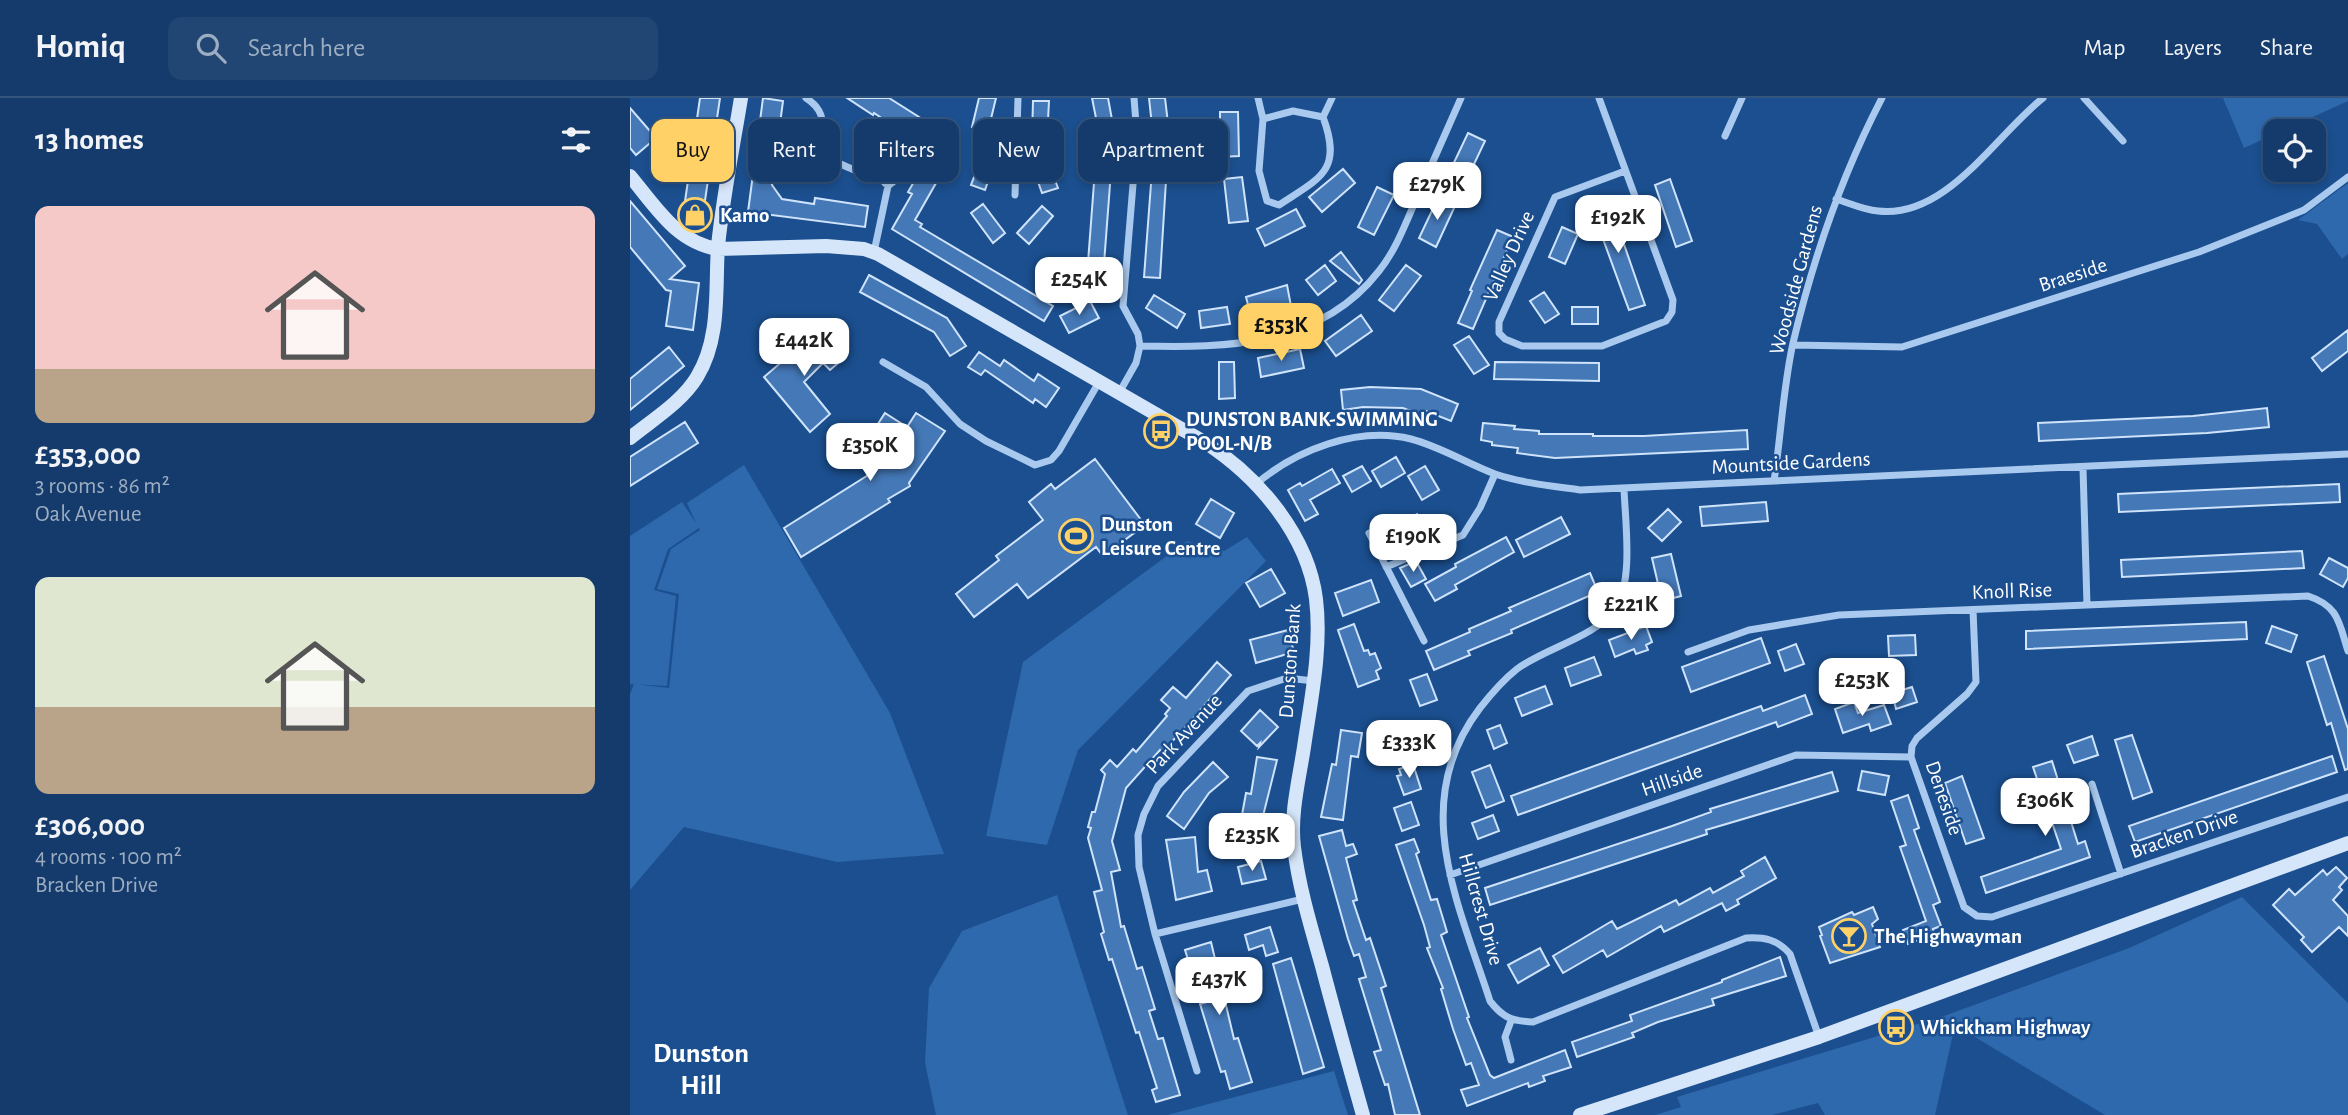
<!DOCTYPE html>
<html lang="en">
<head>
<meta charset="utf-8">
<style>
	:root { --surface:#143b6b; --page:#214673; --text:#f1f3f6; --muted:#9dadc1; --line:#33557e; --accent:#ffd166 }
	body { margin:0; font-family:"Alegreya Sans",sans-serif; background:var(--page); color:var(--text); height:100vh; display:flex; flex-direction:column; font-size:26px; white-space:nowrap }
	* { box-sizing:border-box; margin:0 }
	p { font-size:23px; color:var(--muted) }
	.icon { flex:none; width:38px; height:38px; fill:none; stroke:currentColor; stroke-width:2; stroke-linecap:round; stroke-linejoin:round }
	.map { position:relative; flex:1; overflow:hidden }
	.side { display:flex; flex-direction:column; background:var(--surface); width:630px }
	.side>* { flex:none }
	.top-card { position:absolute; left:21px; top:21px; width:665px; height:63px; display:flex; gap:14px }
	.buttons { position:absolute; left:1633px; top:21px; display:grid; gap:14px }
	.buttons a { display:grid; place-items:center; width:63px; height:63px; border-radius:14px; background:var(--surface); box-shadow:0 4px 10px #0003,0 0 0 2px var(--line); font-size:35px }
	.price { position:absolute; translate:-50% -60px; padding:0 16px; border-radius:14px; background:#fff; color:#222; font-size:23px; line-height:46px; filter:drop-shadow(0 2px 4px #0008) }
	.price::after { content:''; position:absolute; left:50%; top:42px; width:21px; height:16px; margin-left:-10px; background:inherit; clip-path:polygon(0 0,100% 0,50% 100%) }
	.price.current { background:var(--accent); color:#111 }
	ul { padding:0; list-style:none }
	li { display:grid; align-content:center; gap:14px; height:371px; padding:0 35px }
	li span { display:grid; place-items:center; height:217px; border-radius:14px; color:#555 }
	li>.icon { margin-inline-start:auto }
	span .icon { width:126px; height:126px; fill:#fffc; stroke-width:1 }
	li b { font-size:30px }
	h2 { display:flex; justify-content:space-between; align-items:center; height:84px; padding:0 35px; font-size:30px }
	.chip { padding:0 24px; border-radius:14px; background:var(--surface); box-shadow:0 4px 10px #0003,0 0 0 2px var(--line); font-size:24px; line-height:63px }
	.chip.current { background:var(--accent); color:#111 }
	header { display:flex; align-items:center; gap:42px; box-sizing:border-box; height:98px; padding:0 35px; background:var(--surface); border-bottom:2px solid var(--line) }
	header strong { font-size:33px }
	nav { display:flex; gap:38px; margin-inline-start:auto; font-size:24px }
	.search { width:490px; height:63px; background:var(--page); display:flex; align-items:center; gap:18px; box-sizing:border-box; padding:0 24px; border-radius:14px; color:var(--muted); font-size:26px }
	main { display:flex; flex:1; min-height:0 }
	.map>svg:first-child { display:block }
	.green { fill:#2e69ad }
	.building { fill:#4478b7; stroke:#cfe3fa; stroke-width:2 }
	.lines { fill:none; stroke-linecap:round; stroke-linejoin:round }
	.street { stroke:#a9c9ee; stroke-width:7 }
	.secondary { stroke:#d6e6fa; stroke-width:14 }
	.labels { text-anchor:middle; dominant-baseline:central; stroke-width:5; stroke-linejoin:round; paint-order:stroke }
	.poi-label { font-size:21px; font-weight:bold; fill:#fff; stroke:#1b4f8f; text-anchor:start }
	.street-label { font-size:21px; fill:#fff; stroke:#1b4f8f }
	.district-label { font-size:28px; font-weight:bold; fill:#fff; stroke:#1b4f8f }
</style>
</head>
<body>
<header>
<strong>Homiq</strong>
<div class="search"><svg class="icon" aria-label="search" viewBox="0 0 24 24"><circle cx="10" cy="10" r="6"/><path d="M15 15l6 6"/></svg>Search here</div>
<nav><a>Map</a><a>Layers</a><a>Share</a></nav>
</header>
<main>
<section class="side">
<h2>13 homes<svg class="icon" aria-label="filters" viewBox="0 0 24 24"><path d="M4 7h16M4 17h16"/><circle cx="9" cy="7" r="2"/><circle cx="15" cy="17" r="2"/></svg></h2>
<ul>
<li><span style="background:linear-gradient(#f6c9c9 75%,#b9a48a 0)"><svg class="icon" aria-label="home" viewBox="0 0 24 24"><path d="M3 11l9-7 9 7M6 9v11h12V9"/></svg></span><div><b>£353,000</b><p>3 rooms · 86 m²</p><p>Oak Avenue</p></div></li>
<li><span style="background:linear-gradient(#dfe7d0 60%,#b9a48a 0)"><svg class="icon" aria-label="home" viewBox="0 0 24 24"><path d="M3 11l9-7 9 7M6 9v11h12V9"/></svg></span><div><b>£306,000</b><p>4 rooms · 100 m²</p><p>Bracken Drive</p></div></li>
</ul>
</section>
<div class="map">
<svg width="1718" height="1017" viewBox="0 0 1718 1017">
	<rect width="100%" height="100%" fill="#1b4f8f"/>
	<path class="green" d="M1593,0H1718V3L1652,33H1645V36L1614,50Z
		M1718,85V156L1712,161L1687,126L1668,122Z
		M114,367L260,615L314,756L207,764L54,729L0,792V596L4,586L39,590L49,496L27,491L41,451L70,432L69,430L38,451L24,492L46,498L37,588L0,586V438L52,404L66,425L57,405Z
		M617,439L636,463L448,652L417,747L356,738L393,564L557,443L594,453Z
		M427,797L498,1017H306L295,965L299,890L332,833Z
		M1612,799L1718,905V1017H1475L1325,927L1305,1017H1195L1188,1005L1142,1017H1025L1051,1009L1047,999L1314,918L1499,850Z
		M704,973L718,1017H537Z"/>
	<path class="building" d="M70,0H90L72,123L59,121L54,110Z
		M133,0L153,3L142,87L152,101L184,106L185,100L238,108L235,129L118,114Z
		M217,0H259L319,38L307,55L267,27L265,29L244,15L243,17Z
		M349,0H366L358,33L342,29Z
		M462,0H478L483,27L468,30Z
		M519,0H535L539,34L530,180L514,179L524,46Z
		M403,3H419L417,41L402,39Z
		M0,10L26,40L6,57L0,50Z
		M590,14H608L609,58L590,59Z
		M838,35L855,43L836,83L819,75Z
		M467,45L483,47L472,192L456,191Z
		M354,53L367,58L355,92L341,87Z
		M415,55L428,90L412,95L400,61Z
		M293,68L310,78L285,122L292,126L290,129L423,208L414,223L262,131L282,96L278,94Z
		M713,71L725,85L692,114L679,99Z
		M612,79L618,123L599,125L594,81Z
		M1040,81L1062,143L1046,149L1025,87Z
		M747,89L764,97L744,137L728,129Z
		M808,100L825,108L806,149L789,140Z
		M0,103L55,168L40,181L69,185L63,232L36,228L41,193L36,192L0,149Z
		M979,103L1015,207L999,212L962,111Z
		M353,106L375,135L363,145L341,115Z
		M412,108L423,118L399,146L387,135Z
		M666,111L675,128L635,148L627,131Z
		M932,129L948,136L935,166L919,159Z
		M867,132L881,138V143L843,231L828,225L842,193L840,192Z
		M711,154L732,182L729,186L700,163Z
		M695,167L706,183L688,197L676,182Z
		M776,167L791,178L764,213L749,202Z
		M239,177L317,220L336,248L320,258L304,234L230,194Z
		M657,187L661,208L621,219L616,199Z
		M914,194L929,216L915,225L900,203Z
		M524,197L555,216L547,230L516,210Z
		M460,203L469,220L439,235L430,218Z
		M597,209L600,226L571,230L569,213Z
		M942,209H968V226H942Z
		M731,217L742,233L706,258L695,243Z
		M186,229L213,261L200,272L193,265L174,284L200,316L180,334L134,279L169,249L166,246Z
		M1718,232V253L1692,273L1682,260Z
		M839,238L859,267L844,276L824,247Z
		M39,249L54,268L0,312V281Z
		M670,251L674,270L631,279L628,260Z
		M349,254L370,268L374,262L404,283L408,276L429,290L416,309L405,301L403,305L355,272L351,277L338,269Z
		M589,264H604L605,300L589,301Z
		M865,264L969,265V283L864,281Z
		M740,289L791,291L828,306L821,323L796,313L794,318L773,310L733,309L713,312L711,292Z
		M1637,310L1639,329L1577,335L1409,343L1408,325L1563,318Z
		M255,315L277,329L286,315L315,333L279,385L280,388L258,401L260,404L171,459L154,430L243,374L241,371L265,357L239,340Z
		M55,324L68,345L0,388V359Z
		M853,325L885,328L884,331L909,333V336H963V338H1014L1117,332L1118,351L925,360L887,355L888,350L862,347V344L851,342Z
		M766,359L775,375L751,389L742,373Z
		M465,361L515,427L473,458L466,449L398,500L387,486L344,519L326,496L369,462L366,458L413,422L399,404L421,386L425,391Z
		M732,368L741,383L722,394L713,378Z
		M795,368L809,392L792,402L778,378Z
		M702,371L710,385L680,402L688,416L675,423L658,392L670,385L672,388Z
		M1709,386L1710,404L1489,414L1488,396Z
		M581,401L604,415L590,440L566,426Z
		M1136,404L1138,423L1072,428L1070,409Z
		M1038,411L1051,424L1032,443L1018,430Z
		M787,416L799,436L783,445L772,425Z
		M931,419L940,436L894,459L886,442Z
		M876,439L884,454L825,487L827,491L805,503L795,486L826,469L825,466Z
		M1672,453L1674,470L1492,479L1491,462Z
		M1041,456L1051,498L1032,503L1022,460Z
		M1699,460L1718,470V480L1713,489L1690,476Z
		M786,463L796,481L781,489L770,470Z
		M641,471L655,495L630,509L616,485Z
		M960,475L968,494L881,532L882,535L838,553L840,557L804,572L796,553L840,534L839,531L881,513L879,510Z
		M741,482L749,504L713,518L705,495Z
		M1616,524L1617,541L1396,551V533Z
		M724,526L734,553L738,552L740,557L745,555L751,570L746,573L749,581L728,589L708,532Z
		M1016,528L1022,544L1016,547L1018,552L1006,556L1004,551L985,559L979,542Z
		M1642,528L1667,537L1661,554L1636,545Z
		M658,532L664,554L626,565L620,542Z
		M1285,537L1286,557L1259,558L1258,538Z
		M1131,540L1140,565L1061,594L1052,569Z
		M1166,546L1174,566L1155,573L1148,553Z
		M1694,558L1718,631V671L1715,672L1701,625L1697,627L1677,564Z
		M964,559L971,577L941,588L935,570Z
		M587,564L601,577L553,632L532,654L530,652L496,690L482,743L490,772L481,774L491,829L494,828L507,871L512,869L525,911L519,913L528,941L533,940L550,997L526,1004L522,992L527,990L509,934L506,935L482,861L479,862L471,836L474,834L464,794L472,792L458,740L461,730L458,729L462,714H465L475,676L471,672L480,662L487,669L503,651L506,654L537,618L535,616L540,610L531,602L543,589L556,600Z
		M797,576L807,602L790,608L780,582Z
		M915,588L922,606L892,618L885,600Z
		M1282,589L1287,604L1266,611L1262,595Z
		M1175,597L1182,616L1148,629L1146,624L888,717L881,698L1131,608L1133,613Z
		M1224,604L1228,615L1254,607L1261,626L1241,633L1239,626L1213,635L1205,611Z
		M630,612L648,629L629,649L630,645L627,648L611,633Z
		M793,625L800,646L781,653L774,631Z
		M870,627L877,645L864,651L857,632Z
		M711,632L732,635L728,659L721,658L713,722L691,719L702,666L706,667Z
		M1502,637L1522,694L1503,701L1485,642Z
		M1462,638L1468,657L1444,665L1437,647Z
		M1702,658L1707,674L1505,744L1499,728Z
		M627,659L647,662L627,742L608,739L616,695L621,696Z
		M1422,663L1448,746L1455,743L1460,759L1356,795L1351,779L1431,751L1403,669Z
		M583,664L598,679L579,695L554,731L537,718L554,694Z
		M783,666L791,691L774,697L767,678L771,677L769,671Z
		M860,667L874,703L856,710L842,674Z
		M1232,673L1259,678L1255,697L1228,692Z
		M1202,674L1208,693L1076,732L1077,736L860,807L855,790L1042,728L1081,714L1080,711Z
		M1332,678L1354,740L1336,746L1315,685Z
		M1278,697L1289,730L1284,732L1310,804L1303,807L1311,828L1303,831L1304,836L1278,846L1273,832L1296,823L1270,749L1276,747L1261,703Z
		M781,704L789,727L772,733L764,710Z
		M863,717L869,733L848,741L842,725Z
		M712,732L716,748L723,746L727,756L716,760L727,802L723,803L736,842L740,840L756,888L751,890L790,1017H765L758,986L755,987L744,954L751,952L729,881L736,879L729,856L724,858L718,841L689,738Z
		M565,739L568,774L577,772L582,793L546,802L536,742Z
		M784,741L789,754L786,756L801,802L807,801L811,814L817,834L811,837L839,919L837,920L860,977L864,980L935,952L941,969L913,978L915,983L899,989L898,985L837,1008L831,992L849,987L841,965L836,967L823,931L811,891L813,890L797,850L800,849L794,827L766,747Z
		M1135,759L1146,780L1107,802L1109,806L1096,813L1092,805L1034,834L1031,828L977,859L973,852L933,875L923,858L982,823L987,831L1046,802L1049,807L1080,790L1083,795L1114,778L1111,773Z
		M631,763L636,781L612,786L608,769Z
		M1706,769L1717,780L1709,789L1712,792L1703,802L1718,818V838L1709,829L1682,854L1671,842L1674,839L1643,807L1659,791L1665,797L1693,772L1697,777Z
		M1243,809L1248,821L1242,826L1250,849L1200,865L1190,838L1192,837L1189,829L1222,814L1224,817Z
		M640,829L648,854L636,858L633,847L619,852L615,837Z
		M581,844L604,941L608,940L622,984L600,991L595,973L591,974L570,906L577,904L567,869L561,871L555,852Z
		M910,850L919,867L888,885L878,867Z
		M1150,859L1156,878L1082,901L1084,907L1028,924L1002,935L1004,939L947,959L942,944L1002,923L1000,917L1092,884V882Z
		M661,860L694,969L673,976L643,866Z"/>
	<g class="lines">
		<path class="street" d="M176,0C204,18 185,36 195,54C201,66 240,77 253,83L258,88L244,154
			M628,0L633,21L629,73L637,103L649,107C690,80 713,73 693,19L702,0
			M969,0L1043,202L1042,214L1036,223L972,248H892L875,241L869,235V224L925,99L995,73
			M1454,0L1493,43
			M633,21L663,13L693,19
			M1095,38L1112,0
			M258,88L273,76
			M385,97L388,0
			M1206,101C1219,105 1234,112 1248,113C1316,121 1365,38 1413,0
			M1163,247L1272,249L1569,154L1674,112L1718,79
			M510,248C597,250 690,249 749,173C766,152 775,126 786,102C801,68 816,34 831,0
			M253,264L296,289L330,326L356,343L405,367L421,362L429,353L469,284
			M489,295L506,265L510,248L508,236L493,208L507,38L504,0
			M1453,370L1457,507
			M1144,383C1151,338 1153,290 1163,245C1183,161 1212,77 1252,0
			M626,386C666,352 727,328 781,341C811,349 836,365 865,376C892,385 922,388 950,392L1718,356
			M994,390C995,423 1004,483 985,511C966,539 915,550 887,571C873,582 861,596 850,610C778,704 828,804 860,903C873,920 882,923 903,924L1116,840C1134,839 1147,841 1160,856L1189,939
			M739,435L794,543
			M756,469L833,437L850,410L865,376
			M1343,512L1346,584L1337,596L1287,640L1282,648L1281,659L1334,809L1347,818L1362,819L1718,699
			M1058,554L1119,532L1209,517L1678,498C1709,508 1709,525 1718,553
			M1462,686L1491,776
			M820,777L1166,657L1281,659
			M525,836L673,801
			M881,923L875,939L881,962
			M567,973L525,836L509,769L508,737L514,716L528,688L618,593L657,580L684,583"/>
		<path class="secondary" d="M0,78C26,109 46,144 88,151L196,148L234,151L248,156L576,345C628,379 678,437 686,501C692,550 681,601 674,649C669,682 660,716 664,749C669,790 681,829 692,868C705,918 719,967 733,1017
			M0,340C22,322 52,304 67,279C91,240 85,191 88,148C93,99 103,49 111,0
			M950,1017L1189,939L1718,745"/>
	</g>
	<defs>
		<g id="shop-ring" transform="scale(1.75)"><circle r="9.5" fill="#1b4f8f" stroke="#ffd166" stroke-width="1.5"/><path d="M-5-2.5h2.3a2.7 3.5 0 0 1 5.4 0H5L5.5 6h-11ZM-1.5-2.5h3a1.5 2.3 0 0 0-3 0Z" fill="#ffd166"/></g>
		<g id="bus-ring" transform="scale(1.75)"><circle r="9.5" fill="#1b4f8f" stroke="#ffd166" stroke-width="1.5"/><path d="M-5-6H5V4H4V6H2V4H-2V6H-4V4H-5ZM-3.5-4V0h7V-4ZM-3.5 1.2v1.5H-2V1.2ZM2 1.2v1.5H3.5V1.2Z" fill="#ffd166"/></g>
		<g id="stadium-ring" transform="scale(1.75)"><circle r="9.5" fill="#1b4f8f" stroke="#ffd166" stroke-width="1.5"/><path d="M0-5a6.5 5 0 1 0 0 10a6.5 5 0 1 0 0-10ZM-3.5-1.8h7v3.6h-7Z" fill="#ffd166"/></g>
		<g id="bar-ring" transform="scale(1.75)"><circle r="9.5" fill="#1b4f8f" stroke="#ffd166" stroke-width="1.5"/><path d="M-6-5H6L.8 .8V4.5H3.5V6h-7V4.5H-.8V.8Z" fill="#ffd166"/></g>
	</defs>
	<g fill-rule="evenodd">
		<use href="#shop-ring" x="65" y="117"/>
		<use href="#bus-ring" x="531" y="333"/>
		<use href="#stadium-ring" x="446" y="438"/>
		<use href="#bar-ring" x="1219" y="838"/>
		<use href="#bus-ring" x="1266" y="929"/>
	</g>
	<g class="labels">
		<g class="poi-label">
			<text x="90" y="117">Kamo</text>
			<text x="556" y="321">DUNSTON BANK-SWIMMING<tspan x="556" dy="24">POOL-N/B</tspan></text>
			<text x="471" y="426">Dunston<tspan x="471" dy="24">Leisure Centre</tspan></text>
			<text x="1244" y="838">The Highwayman</text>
			<text x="1290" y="929">Whickham Highway</text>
		</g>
		<g class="street-label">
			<text transform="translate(879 158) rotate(-66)">Valley Drive</text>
			<text transform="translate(1443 177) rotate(-18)">Braeside</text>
			<text transform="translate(1166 182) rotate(-75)">Woodside Gardens</text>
			<text transform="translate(1161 365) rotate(-3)">Mountside Gardens</text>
			<text transform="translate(1382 493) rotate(-2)">Knoll Rise</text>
			<text transform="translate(660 563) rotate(-86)">Dunston Bank</text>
			<text transform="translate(554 636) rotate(-47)">Park Avenue</text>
			<text transform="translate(1042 682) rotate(-19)">Hillside</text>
			<text transform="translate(1314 700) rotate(71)">Deneside</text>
			<text transform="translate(1554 736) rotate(-19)">Bracken Drive</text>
			<text transform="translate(851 811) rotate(74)">Hillcrest Drive</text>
		</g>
		<g class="district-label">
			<text x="71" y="956">Dunston<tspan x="71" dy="32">Hill</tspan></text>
		</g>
	</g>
</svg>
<div class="buttons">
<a><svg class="icon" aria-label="locate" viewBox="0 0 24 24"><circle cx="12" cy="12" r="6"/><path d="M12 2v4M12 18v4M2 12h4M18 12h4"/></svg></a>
</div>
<b class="price" style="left:807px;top:124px">£279K</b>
<b class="price" style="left:988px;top:157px">£192K</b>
<b class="price" style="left:449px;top:219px">£254K</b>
<b class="price current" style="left:651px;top:265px">£353K</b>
<b class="price" style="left:174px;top:280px">£442K</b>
<b class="price" style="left:240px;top:385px">£350K</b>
<b class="price" style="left:783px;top:476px">£190K</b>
<b class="price" style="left:1001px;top:544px">£221K</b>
<b class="price" style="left:1232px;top:620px">£253K</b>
<b class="price" style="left:779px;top:682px">£333K</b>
<b class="price" style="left:1415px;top:740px">£306K</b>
<b class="price" style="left:622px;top:775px">£235K</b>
<b class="price" style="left:589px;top:919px">£437K</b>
<div class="top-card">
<a class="chip current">Buy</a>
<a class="chip">Rent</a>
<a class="chip">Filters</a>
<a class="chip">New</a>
<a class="chip">Apartment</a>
</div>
</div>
</main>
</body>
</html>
